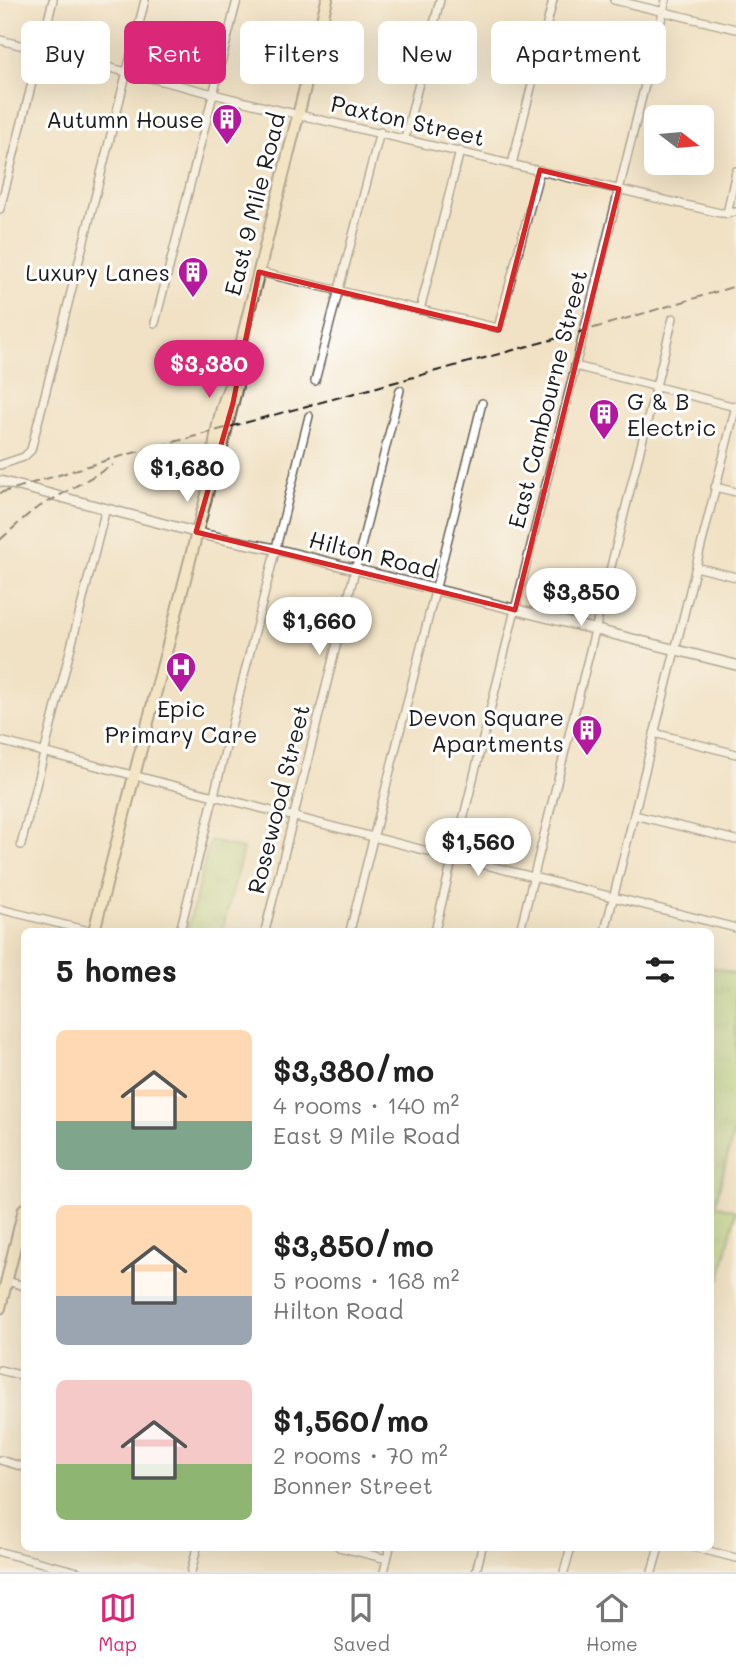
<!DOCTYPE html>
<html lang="en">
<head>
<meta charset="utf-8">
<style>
	:root { --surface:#fff; --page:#f6f6f6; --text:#222; --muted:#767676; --line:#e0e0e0; --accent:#db2777 }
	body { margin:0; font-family:Mali,sans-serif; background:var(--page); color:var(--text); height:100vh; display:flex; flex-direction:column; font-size:26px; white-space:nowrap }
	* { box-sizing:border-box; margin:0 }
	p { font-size:23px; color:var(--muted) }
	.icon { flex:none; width:38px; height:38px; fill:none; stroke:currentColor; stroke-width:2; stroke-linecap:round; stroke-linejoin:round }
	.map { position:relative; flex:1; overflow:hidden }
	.drawer { position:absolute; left:21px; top:928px; width:693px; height:623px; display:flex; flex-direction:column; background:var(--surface); border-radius:10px; box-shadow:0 7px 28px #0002 }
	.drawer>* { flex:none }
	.top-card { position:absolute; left:21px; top:21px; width:695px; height:63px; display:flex; gap:14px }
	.needle { width:46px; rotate:106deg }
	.buttons { position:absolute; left:644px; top:105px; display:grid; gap:14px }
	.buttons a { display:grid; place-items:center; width:70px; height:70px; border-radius:10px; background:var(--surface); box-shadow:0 7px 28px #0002; font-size:35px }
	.price { position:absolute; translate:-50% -60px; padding:0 16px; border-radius:24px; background:#fff; color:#222; font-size:23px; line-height:46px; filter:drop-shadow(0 2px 4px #0008) }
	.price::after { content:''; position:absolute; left:50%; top:42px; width:21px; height:16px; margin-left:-10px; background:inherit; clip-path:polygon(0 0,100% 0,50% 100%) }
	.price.selected { background:var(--accent); color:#fff }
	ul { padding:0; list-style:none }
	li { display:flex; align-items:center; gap:21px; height:175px; padding:0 35px }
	li span { display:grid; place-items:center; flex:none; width:196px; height:140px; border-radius:10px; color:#555 }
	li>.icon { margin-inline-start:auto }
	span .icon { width:84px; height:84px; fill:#fffc; stroke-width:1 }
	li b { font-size:30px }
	h2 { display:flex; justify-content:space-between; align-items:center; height:84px; padding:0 35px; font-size:30px }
	.tag { padding:0 24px; border-radius:10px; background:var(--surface); box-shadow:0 7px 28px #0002; font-size:24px; line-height:63px }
	.tag.selected { background:var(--accent); color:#fff }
	.menu { display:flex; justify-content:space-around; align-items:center; height:98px; border-top:2px solid var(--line); background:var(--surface); font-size:19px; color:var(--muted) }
	.menu a { display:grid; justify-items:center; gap:4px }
	.menu .selected { color:var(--accent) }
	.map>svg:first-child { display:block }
	.grass { fill:url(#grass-tufts); stroke:#62784e; stroke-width:2 }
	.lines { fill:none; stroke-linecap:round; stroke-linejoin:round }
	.minor-casing { stroke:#676157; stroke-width:10 }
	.tertiary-casing { stroke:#676157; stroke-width:12 }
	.secondary-casing { stroke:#676157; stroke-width:14 }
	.minor { stroke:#fff; stroke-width:7 }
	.tertiary { stroke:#fff; stroke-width:9 }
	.secondary { stroke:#f7e8c3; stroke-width:10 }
	.rail { stroke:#1c1c1c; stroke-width:2; stroke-dasharray:10 5; stroke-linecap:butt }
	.marked { fill:none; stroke:#d62828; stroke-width:5; stroke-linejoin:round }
	.labels { text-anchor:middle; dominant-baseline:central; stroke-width:6; stroke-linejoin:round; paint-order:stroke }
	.poi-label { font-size:23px; fill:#1c1c1c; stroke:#fff; text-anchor:end }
	.street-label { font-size:23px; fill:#1c1c1c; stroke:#fff }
</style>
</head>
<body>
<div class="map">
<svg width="736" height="1572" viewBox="0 0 736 1572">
	<defs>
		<pattern id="grass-tufts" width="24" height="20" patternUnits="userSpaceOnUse" patternTransform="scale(1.75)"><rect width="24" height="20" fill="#a8d37f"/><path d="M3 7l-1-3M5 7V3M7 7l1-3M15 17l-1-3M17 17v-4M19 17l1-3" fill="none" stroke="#90b56d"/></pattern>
	</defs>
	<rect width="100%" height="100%" fill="#fff"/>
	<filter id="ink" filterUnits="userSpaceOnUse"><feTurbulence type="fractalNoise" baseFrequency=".0143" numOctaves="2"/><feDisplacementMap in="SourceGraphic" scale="14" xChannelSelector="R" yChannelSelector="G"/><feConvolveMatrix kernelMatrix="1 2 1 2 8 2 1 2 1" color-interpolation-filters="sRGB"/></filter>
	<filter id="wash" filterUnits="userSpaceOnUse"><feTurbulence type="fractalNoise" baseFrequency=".00686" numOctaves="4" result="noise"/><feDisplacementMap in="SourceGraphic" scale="28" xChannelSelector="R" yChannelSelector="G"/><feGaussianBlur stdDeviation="1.57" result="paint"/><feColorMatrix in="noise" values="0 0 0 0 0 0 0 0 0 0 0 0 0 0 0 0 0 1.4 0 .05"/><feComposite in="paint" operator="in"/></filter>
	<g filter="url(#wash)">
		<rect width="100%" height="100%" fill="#f1e2c5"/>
		<path class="grass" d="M210,841L243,849L222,931H187Z
			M711,967L736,974V1122L715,1205L736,1211L720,1279L710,1276Z"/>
	</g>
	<g filter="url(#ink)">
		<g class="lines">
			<g class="minor-casing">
				<path id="minor" d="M614,0L736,29
					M666,0L455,852L462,859L736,928
					M0,40L261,106L720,213L736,212
					M405,138L440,0
					M512,164L553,0
					M0,209L53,0
					M727,214L736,171
					M259,272L498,328L540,170
					M420,310L460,151
					M155,323L237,0
					M575,366L736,407
					M315,381L380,132
					M0,465L24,457L31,450L145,0
					M715,487L736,492
					M696,567L736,577
					M654,733L736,754
					M0,741L447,856L451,865L435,931
					M634,815L736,840
					M21,845L106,508
					M0,909L89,931
					M180,931L309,416
					M265,931L400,390
					M350,931L482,403
					M520,931L673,318
					M605,931L736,406
					M7,1281L24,1286
					M0,1370L24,1376
					M0,1460L24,1467
					M339,1547L387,1559
					M693,1547L736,1558
					M0,1552L78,1572
					M191,1572L197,1547
					M384,1572L390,1547
					M476,1572L482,1547
					M564,1572L571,1547
					M652,1572L659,1547"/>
			</g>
			<g class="tertiary-casing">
				<path id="tertiary" d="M0,481L210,536L275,549L736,665"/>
			</g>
			<g class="secondary-casing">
				<path id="secondary" d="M215,463C211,445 224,392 235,377
					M94,931L215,463L220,455L237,386L235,377L244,331L327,0
					M0,1308L24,1209"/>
			</g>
			<use href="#minor" class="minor"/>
			<use href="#tertiary" class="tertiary"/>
			<use href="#secondary" class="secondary"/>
			<path class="rail" d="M0,493L111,459L584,331L736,286
				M0,540L32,511L113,465"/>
		</g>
	</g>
	<path d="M0 0H736V1572H0ZM540,170L619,189L515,610L196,532L233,403L259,272L499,330Z" fill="#f1e2c5" fill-opacity=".55" fill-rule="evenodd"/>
	<path class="marked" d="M540,170L619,189L515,610L196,532L233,403L259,272L499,330Z"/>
	<defs>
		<g id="building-pin" transform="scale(1.575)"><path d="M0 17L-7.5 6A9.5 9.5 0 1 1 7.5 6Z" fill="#b5179e" stroke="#fff"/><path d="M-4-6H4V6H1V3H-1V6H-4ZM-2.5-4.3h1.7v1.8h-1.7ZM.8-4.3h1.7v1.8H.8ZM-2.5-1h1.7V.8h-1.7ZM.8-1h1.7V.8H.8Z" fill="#fff"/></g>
		<g id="hospital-pin" transform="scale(1.575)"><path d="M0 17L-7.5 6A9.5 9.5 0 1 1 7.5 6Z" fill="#b5179e" stroke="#fff"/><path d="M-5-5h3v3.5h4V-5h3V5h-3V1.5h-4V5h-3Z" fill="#fff"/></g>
	</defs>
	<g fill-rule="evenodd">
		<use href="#building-pin" x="227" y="119"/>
		<use href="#building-pin" x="193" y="272"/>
		<use href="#building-pin" x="604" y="414"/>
		<use href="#hospital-pin" x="181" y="667"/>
		<use href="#building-pin" x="587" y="730"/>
	</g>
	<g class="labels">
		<g class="poi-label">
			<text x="204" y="119">Autumn House</text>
			<text x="170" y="272">Luxury Lanes</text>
			<text x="627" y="401" text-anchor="start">G &amp; B<tspan x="627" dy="26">Electric</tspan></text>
			<text x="181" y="708" text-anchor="middle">Epic<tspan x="181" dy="26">Primary Care</tspan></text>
			<text x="564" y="717">Devon Square<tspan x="564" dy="26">Apartments</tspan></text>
		</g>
		<g class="street-label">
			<text transform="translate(408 120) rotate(13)">Paxton Street</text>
			<text transform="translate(254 204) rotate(-76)">East 9 Mile Road</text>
			<text transform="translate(547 399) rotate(-76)">East Cambourne Street</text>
			<text transform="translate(373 554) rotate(14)">Hilton Road</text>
			<text transform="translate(278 799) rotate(-76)">Rosewood Street</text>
		</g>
	</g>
</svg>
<div class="buttons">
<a><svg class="needle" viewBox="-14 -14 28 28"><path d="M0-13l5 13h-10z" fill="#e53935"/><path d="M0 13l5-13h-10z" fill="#767676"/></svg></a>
</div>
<b class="price selected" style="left:209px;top:400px">$3,380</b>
<b class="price" style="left:187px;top:504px">$1,680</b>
<b class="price" style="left:581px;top:628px">$3,850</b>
<b class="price" style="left:319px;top:657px">$1,660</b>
<b class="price" style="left:478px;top:878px">$1,560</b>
<div class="top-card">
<a class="tag">Buy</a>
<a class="tag selected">Rent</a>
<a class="tag">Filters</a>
<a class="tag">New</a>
<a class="tag">Apartment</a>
</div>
<section class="drawer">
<h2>5 homes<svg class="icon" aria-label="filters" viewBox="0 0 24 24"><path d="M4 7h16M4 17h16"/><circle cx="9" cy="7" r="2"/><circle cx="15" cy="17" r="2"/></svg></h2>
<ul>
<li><span style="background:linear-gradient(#ffd9b3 65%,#7fa58c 0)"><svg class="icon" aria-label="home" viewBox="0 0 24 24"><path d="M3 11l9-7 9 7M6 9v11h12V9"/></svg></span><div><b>$3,380/mo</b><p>4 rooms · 140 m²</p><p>East 9 Mile Road</p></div></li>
<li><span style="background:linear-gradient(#ffd9b3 65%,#9aa5b1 0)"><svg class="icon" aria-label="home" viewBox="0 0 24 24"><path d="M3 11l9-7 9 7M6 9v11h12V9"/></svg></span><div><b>$3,850/mo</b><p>5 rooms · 168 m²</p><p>Hilton Road</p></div></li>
<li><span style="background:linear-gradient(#f6c9c9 60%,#8fb573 0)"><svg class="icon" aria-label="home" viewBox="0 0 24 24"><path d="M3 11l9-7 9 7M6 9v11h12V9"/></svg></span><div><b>$1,560/mo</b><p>2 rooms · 70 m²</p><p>Bonner Street</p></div></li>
</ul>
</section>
</div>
<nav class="menu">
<a class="selected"><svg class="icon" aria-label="map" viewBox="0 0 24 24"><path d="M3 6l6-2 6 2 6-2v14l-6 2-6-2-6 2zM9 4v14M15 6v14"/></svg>Map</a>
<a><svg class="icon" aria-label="saved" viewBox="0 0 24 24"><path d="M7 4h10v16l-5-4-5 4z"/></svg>Saved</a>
<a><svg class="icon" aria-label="home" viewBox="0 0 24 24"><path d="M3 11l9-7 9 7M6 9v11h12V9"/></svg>Home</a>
</nav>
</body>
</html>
